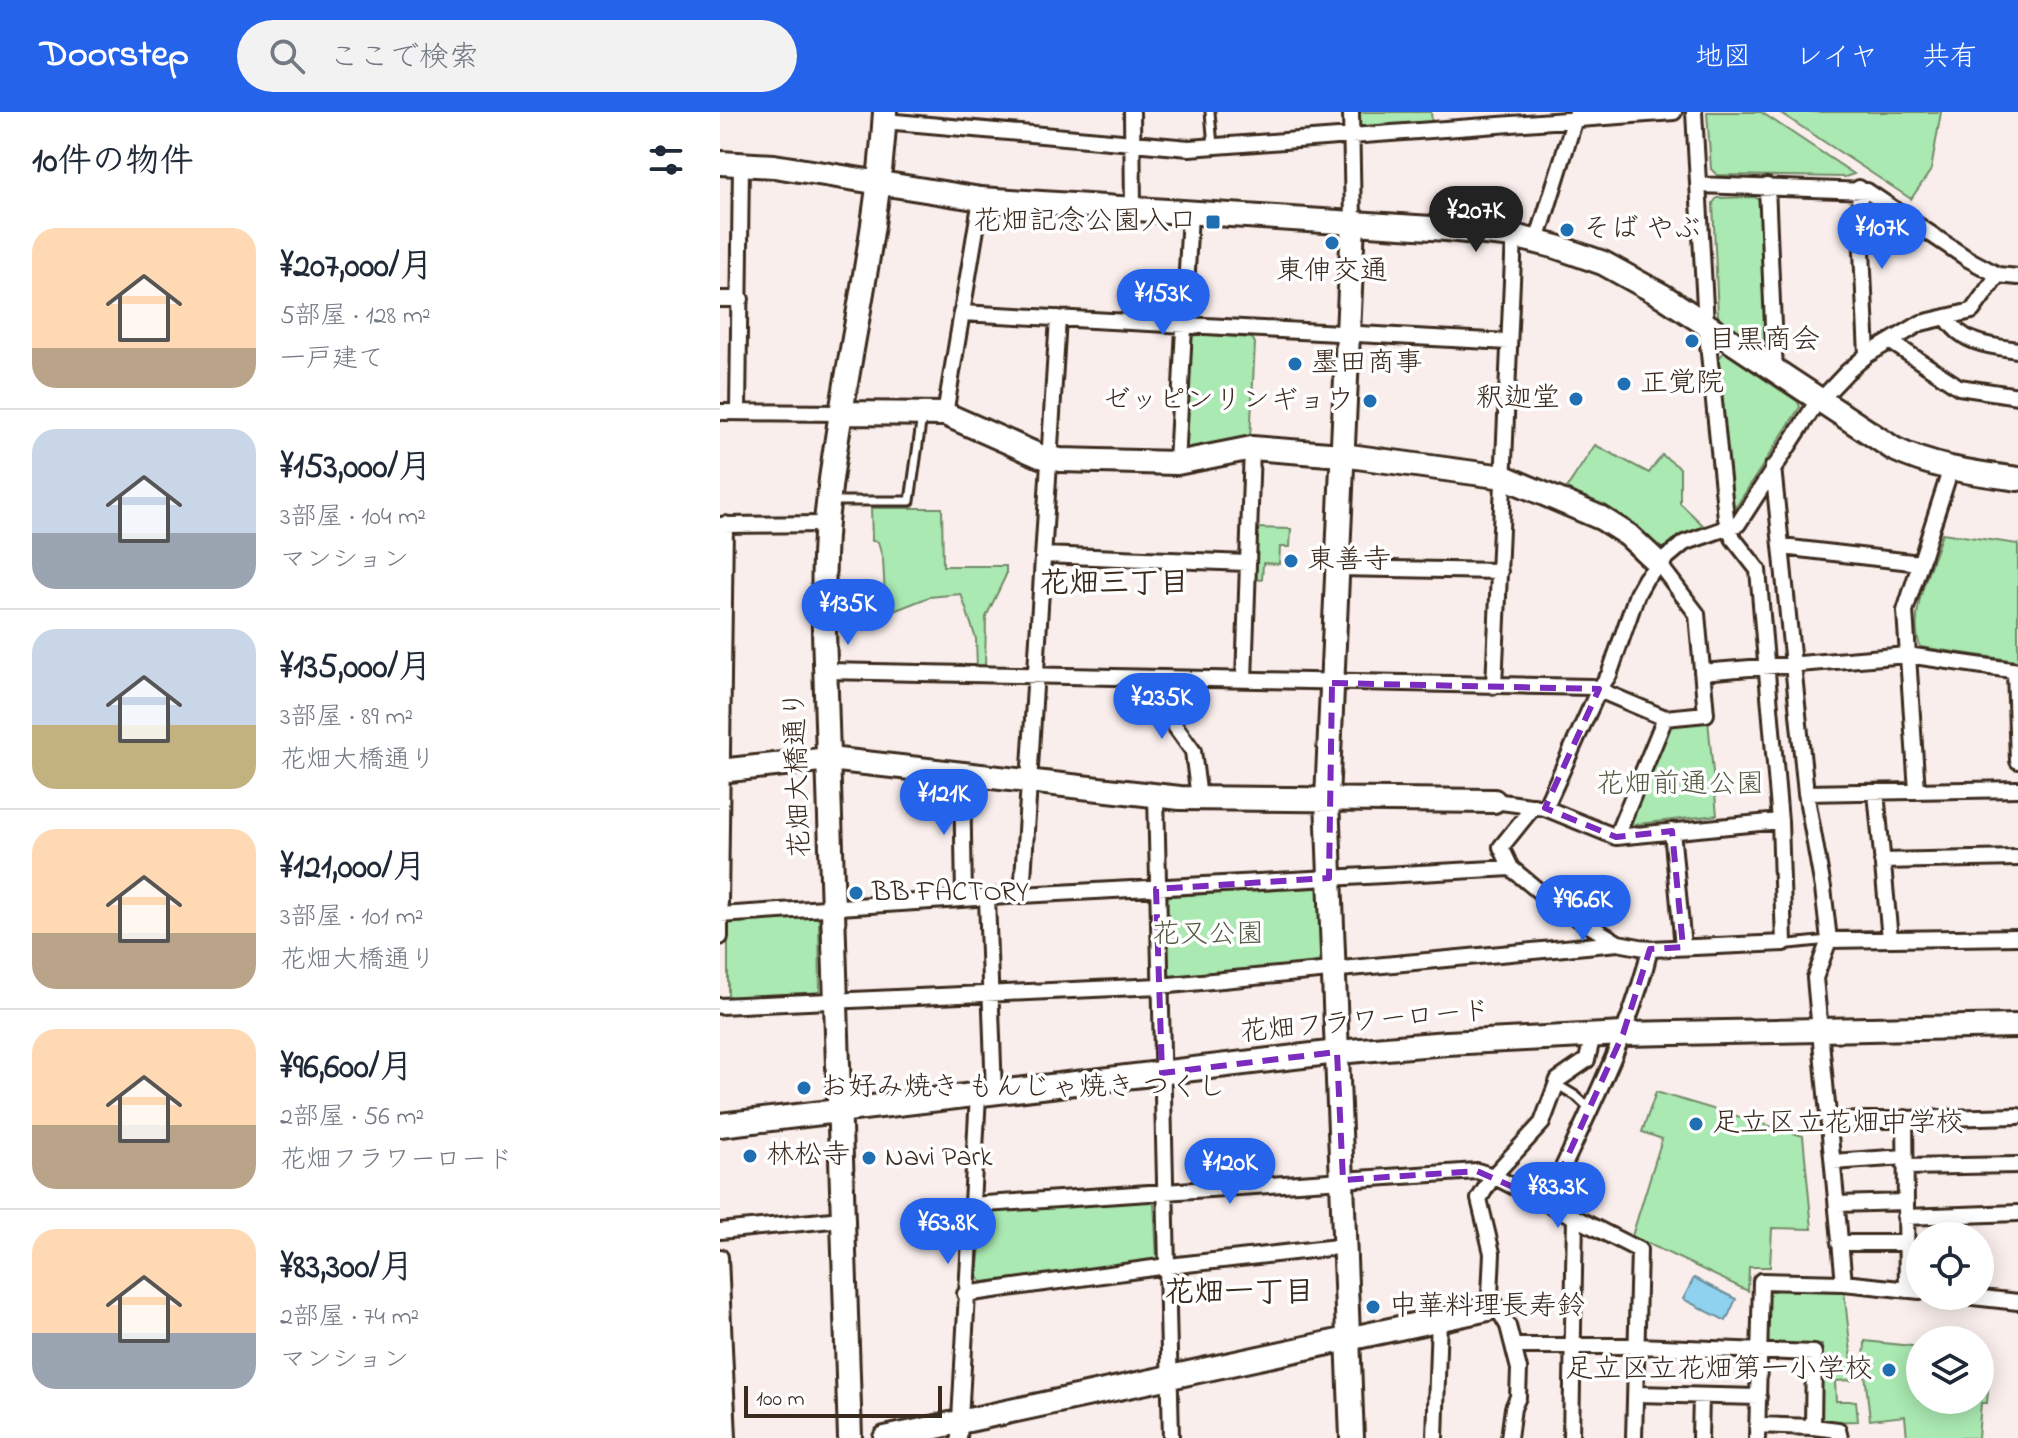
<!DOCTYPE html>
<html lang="ja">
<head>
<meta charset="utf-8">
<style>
	:root { --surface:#fff; --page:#f2f2f3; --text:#1f2937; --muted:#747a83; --line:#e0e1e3; --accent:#2563eb }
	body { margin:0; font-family:"Indie Flower","Klee One",sans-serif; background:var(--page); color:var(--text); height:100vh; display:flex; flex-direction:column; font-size:30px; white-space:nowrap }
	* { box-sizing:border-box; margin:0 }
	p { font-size:26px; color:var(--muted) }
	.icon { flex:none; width:44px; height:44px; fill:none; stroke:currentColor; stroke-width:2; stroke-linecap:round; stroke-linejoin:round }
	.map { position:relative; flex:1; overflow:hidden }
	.panel { display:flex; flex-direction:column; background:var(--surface); width:720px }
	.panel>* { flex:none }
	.fabs { position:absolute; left:1186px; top:1110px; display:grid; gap:16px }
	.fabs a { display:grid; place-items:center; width:88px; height:88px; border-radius:50%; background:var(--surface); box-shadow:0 4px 20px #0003; font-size:40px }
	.scale { position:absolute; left:24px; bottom:20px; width:198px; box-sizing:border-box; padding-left:8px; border:4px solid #3b2a1e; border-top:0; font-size:22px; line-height:28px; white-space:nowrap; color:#3b2a1e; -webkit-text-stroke:6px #fff; paint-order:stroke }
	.price { position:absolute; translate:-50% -68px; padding:0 18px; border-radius:28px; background:var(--accent); color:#fff; font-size:26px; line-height:52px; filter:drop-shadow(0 2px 4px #0008) }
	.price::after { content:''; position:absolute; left:50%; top:48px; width:24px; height:18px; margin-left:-12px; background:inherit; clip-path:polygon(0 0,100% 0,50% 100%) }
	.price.current { background:#222; color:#fff }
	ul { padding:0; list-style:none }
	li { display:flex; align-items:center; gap:24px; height:200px; padding:0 32px }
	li+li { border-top:2px solid var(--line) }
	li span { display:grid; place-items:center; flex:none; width:224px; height:160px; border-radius:24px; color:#555 }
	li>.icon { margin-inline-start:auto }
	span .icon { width:96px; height:96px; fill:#fffc; stroke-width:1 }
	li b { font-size:34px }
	h2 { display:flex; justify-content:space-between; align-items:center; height:96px; padding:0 32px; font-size:34px }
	header { display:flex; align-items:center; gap:48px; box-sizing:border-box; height:112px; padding:0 40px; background:var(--accent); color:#fff }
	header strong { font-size:38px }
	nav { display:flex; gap:44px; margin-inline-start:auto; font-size:28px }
	.search { width:560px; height:72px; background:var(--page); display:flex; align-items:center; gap:20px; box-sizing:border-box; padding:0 28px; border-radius:44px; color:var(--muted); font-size:30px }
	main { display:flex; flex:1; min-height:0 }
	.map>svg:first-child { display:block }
	.green { fill:#aae9b1; stroke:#728a68; stroke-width:2 }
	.water { fill:#8ed2ef; stroke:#6d8f9b; stroke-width:2 }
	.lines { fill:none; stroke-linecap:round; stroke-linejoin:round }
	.lane-casing { stroke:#3b2a1e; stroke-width:13 }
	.street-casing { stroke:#3b2a1e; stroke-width:20 }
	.secondary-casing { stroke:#3b2a1e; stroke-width:28 }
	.lane { stroke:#fff; stroke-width:7 }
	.street { stroke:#fff; stroke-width:14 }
	.secondary { stroke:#fff; stroke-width:22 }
	.marked { fill:none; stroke:#7b2cbf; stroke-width:6; stroke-dasharray:16 10; stroke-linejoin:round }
	.poi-dot { fill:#1f6fb2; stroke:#fff; stroke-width:3 }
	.labels { text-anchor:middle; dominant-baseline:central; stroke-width:7; stroke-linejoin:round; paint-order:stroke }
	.poi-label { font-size:28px; fill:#3b2a1e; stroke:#fff; text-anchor:start }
	.street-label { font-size:28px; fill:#3b2a1e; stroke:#fff }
	.park-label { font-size:28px; fill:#575a43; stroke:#fff }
	.neighbourhood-label { font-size:30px; font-weight:bold; fill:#3b2a1e; stroke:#fff }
</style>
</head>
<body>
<header>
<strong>Doorstep</strong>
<div class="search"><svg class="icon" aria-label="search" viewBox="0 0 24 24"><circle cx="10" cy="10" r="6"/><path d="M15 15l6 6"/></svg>ここで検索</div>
<nav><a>地図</a><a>レイヤ</a><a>共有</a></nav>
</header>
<main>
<section class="panel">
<h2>10件の物件<svg class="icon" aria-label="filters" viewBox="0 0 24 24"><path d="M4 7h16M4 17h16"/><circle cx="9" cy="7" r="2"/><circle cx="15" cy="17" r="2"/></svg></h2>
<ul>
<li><span style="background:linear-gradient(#ffd9b3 75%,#b9a48a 0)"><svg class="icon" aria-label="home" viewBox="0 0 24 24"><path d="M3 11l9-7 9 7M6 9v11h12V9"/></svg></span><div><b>¥207,000/月</b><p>5部屋 · 128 m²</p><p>一戸建て</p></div></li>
<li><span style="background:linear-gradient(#c9d6e8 65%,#9aa5b1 0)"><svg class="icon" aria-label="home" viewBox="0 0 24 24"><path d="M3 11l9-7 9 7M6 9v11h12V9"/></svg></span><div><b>¥153,000/月</b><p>3部屋 · 104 m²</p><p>マンション</p></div></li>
<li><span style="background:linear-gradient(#c9d6e8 60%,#c2b280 0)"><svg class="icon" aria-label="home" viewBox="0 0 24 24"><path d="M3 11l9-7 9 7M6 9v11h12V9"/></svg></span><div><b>¥135,000/月</b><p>3部屋 · 89 m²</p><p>花畑大橋通り</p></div></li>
<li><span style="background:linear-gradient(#ffd9b3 65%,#b9a48a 0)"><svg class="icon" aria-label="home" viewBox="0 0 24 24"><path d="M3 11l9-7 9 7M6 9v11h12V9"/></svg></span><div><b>¥121,000/月</b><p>3部屋 · 101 m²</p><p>花畑大橋通り</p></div></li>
<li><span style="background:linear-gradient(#ffd9b3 60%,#b9a48a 0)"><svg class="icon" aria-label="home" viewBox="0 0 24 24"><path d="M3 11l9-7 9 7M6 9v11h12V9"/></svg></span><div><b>¥96,600/月</b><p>2部屋 · 56 m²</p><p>花畑フラワーロード</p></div></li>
<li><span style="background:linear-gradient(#ffd9b3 65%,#9aa5b1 0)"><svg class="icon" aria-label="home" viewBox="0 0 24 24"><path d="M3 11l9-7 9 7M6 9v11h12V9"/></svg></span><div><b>¥83,300/月</b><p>2部屋 · 74 m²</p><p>マンション</p></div></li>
</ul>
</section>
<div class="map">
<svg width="1298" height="1326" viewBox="0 0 1298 1326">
	<rect width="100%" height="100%" fill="#f9eeec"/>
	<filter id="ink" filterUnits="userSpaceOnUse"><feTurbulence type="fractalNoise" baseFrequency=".0125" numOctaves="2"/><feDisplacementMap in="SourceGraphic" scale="16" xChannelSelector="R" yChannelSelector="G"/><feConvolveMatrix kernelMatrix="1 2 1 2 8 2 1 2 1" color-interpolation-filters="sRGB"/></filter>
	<g filter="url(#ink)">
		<path class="green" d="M636,0H711L712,11L641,17L637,11Z
			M987,0H1041L1134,62L1125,65L997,63L991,57Z
			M1059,0H1221L1211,58L1191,87Z
			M1035,85L1040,89L1047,230L1042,233L1000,209L998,204L993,91L997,86Z
			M477,222L532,226L535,231L530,327L470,340L466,336L471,226Z
			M1004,240L1078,290L1080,295L1016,395L1012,392L999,246Z
			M875,333L929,361L942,343L960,356V391L986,416C969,421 956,426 944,439H939L844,380Z
			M151,396H222L223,454H286V463L266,505L265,556H257L256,527L241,482L209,485L166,502L163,448L158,430L152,429Z
			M536,416L571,417L570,435H560L559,452L543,451L542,468L534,467Z
			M1222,421L1298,432V549L1200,535C1188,498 1211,457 1222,421Z
			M988,608L997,703L909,713L948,614Z
			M597,776L601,778L604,847L601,850L451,867L447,864L444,787L449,784Z
			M94,804L99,808L100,878L96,883L13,887L8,883V813L12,809Z
			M936,980L1083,1024L1092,1117L1052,1116L1050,1155H1029L1028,1179L912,1124L942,1027L922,1020Z
			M430,1089L434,1091L437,1147L433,1150L262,1170L257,1165L263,1103L268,1099Z
			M1052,1176L1124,1178L1134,1268L1115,1269L1116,1289H1136L1138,1309L1104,1310L1100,1304L1102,1233L1050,1232L1046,1227L1049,1180Z
			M1145,1229L1200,1235V1288H1260V1241L1271,1242L1267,1291H1261L1258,1326H1187L1185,1304L1150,1308L1144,1252Z"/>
		<path class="water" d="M974,1166L1016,1187L1006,1209L963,1187Z"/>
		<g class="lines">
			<g class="lane-casing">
				<path id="lane" d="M490,0L493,34
					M112,389H190L202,304
					M1064,831L1070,832L1109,828
					M836,972L856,984L869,996"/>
			</g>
			<g class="street-casing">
				<path id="street" d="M412,0L413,97
					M631,0L633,111
					M164,9L469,36L954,0
					M979,73L1147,79L1248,147L1278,163L1298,165
					M1047,74L1055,260
					M1139,76L1147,243
					M817,129L857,0
					M0,187H21
					M241,201L789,230
					M1226,205C1242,232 1269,234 1298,238
					M1171,230L1239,275L1298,284
					M0,300L122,301
					M18,300L21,52
					M225,302L261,87
					M457,351L470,101
					M1053,355L1086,681L1103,776L1109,828L1095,866L1124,1171
					M0,413L106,412
					M1062,435L1200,451
					M323,443L527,451
					M617,456L780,459
					M107,559L872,575L945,606L986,602L977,502L939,452
					M1295,559L1298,649
					M982,560L1187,543L1298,559
					M437,566L447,603L473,639L479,686
					M524,568L532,336
					M774,574L794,124
					M242,662L244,786
					M1197,679L1185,499L1231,356
					M1156,680L1170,827
					M1086,681L1298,677
					M436,683L451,1326
					M774,689L825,696L896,725L1060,709
					M814,694L781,735L791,756L833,791L898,831L930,837L1064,831L1060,709L1038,458L1013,426L1006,406L986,212L974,0
					M825,696L879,577L889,563L917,482L926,466L939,452L964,431L1018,412L1093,296L1127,260L1147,243L1201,211L1252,199L1278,163
					M952,719L963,835
					M896,725L945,606
					M1162,749L1298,746
					M302,783L338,206
					M267,786L274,981
					M0,791L5,412
					M0,803L302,783L791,756
					M0,825V795
					M1109,828L1298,825
					M0,894L439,874L898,831
					M1185,1006L1187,1178
					M1109,1009L1298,1004
					M1113,1050L1185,1045
					M1185,1055L1298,1053
					M827,1090C864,1008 909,925 930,837
					M1117,1092L1185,1090
					M250,1093L757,1059L773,1064L919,1138L914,1326
					M1240,1103V1124
					M1185,1105L1298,1101
					M0,1119L122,1107
					M1119,1131H1185
					M0,1145L8,1326
					M245,1182L440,1155L626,1134
					M1244,1184L1298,1190
					M794,1234H917L1094,1241L1093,1315L1118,1318L1120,1326
					M916,1282L1039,1285
					M1038,1313L1093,1315
					M239,1326L258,983
					M715,1326L719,1207
					M789,1326L793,1296L798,1285L799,1257L788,1214L770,1183L772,1141L759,1087L773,1064L822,1011L838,968L867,948L873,923
					M851,1326L855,1105
					M980,1326L981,1284
					M1037,1326L1041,1169L1124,1171L1200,1179"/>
			</g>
			<g class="secondary-casing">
				<path id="secondary" d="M0,51L54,54L261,87L727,117L794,124L837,135L883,151L943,184L1174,337C1213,356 1256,361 1298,367
					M122,301L225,302L320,344L340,348L457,351L532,336L622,343L784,365L881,406L908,423L939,452
					M0,659L109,647L460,686L774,689
					M0,1013L617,940L727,931L903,922L1298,914
					M130,1326L104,519C103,483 103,446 106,410C120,272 157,138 165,0
					M165,1326L768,1197
					M632,1326L607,687L633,111"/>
			</g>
			<use href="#lane" class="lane"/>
			<use href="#street" class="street"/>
			<use href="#secondary" class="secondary"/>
		</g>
	</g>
	<path class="marked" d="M612,571L879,577L825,696L896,725L952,719L963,835L930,837L903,922L827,1090L757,1059L623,1068L617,940L442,961L436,777L609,766Z"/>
	<g class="poi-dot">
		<rect x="485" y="102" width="16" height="16" rx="4"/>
		<circle cx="847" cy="118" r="8"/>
		<circle cx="612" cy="131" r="8"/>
		<circle cx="972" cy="229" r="8"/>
		<circle cx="575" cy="252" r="8"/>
		<circle cx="904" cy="272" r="8"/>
		<circle cx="856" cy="287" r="8"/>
		<circle cx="650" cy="289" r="8"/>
		<circle cx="571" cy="449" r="8"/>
		<circle cx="136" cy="781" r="8"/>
		<circle cx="84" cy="976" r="8"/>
		<circle cx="976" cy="1012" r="8"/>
		<circle cx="30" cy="1044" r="8"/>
		<circle cx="149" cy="1046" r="8"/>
		<circle cx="653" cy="1195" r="8"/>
		<circle cx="1169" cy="1258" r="8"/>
	</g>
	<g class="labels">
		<g class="poi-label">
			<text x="477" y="110" text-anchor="end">花畑記念公園入口</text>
			<text x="863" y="118">そば やぶ</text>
			<text x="612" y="160" text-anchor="middle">東伸交通</text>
			<text x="988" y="229">目黒商会</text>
			<text x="591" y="252">墨田商事</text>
			<text x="920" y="272">正覚院</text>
			<text x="840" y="287" text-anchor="end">釈迦堂</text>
			<text x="634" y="289" text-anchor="end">ゼッピンリンギョウ</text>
			<text x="587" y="449">東善寺</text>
			<text x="152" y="781">BB FACTORY</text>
			<text x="100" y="976">お好み焼き もんじゃ焼き つくし</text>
			<text x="992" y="1012">足立区立花畑中学校</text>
			<text x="46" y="1044">林松寺</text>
			<text x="165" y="1046">Navi Park</text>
			<text x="669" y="1195">中華料理長寿鈴</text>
			<text x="1153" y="1258" text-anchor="end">足立区立花畑第一小学校</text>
		</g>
		<g class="street-label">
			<text transform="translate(79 662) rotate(-92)">花畑大橋通り</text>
			<text transform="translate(645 911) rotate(-5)">花畑フラワーロード</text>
		</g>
		<g class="park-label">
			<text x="960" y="673">花畑前通公園</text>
			<text x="488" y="823">花又公園</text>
		</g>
		<g class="neighbourhood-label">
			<text x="394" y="473">花畑三丁目</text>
			<text x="519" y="1182">花畑一丁目</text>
		</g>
	</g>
</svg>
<div class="fabs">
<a><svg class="icon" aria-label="locate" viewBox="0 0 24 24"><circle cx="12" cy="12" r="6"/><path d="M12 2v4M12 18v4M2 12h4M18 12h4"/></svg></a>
<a><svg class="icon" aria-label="layers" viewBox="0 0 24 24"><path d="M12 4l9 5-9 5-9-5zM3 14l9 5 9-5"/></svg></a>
</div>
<div class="scale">100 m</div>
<b class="price current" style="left:756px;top:142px">¥207K</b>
<b class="price" style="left:1162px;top:159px">¥107K</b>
<b class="price" style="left:443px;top:225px">¥153K</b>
<b class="price" style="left:128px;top:535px">¥135K</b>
<b class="price" style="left:442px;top:629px">¥235K</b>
<b class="price" style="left:224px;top:725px">¥121K</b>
<b class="price" style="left:863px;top:831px">¥96.6K</b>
<b class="price" style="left:510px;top:1094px">¥120K</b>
<b class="price" style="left:838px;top:1118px">¥83.3K</b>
<b class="price" style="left:228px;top:1154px">¥63.8K</b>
</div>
</main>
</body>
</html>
